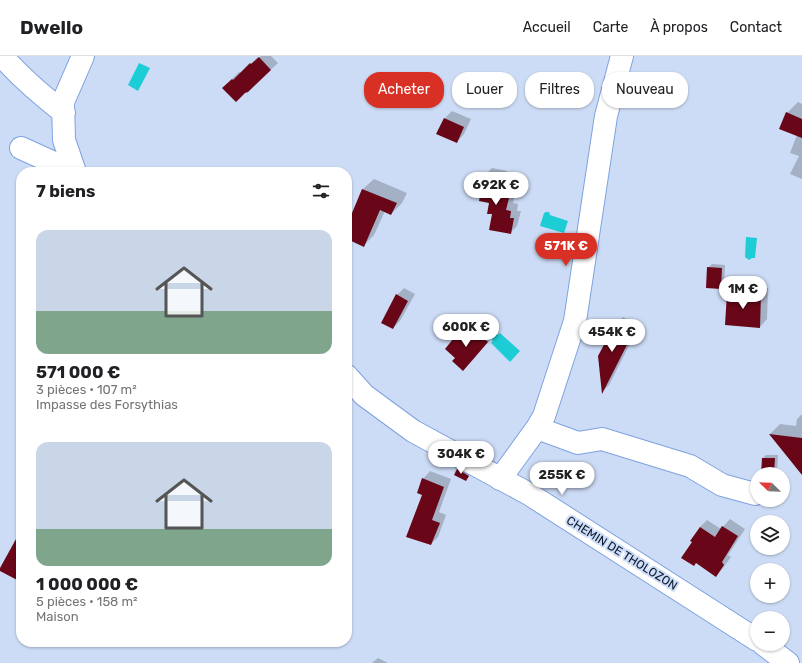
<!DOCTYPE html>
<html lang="fr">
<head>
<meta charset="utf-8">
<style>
	:root { --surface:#fff; --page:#f2f2f2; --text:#202124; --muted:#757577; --line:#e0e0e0; --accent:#d93025 }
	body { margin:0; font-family:Rubik,sans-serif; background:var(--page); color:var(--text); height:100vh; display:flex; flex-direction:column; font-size:15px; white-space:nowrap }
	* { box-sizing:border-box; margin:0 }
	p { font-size:13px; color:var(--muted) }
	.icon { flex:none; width:22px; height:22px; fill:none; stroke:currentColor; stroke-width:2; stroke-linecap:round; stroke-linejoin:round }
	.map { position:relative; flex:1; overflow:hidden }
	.panel { position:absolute; left:16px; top:111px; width:336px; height:480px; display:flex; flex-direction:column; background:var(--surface); border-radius:16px; box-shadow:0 1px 3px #0004 }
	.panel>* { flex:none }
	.banner { position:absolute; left:364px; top:16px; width:378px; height:36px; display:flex; gap:8px }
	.needle { width:26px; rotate:293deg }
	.controls { position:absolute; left:750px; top:411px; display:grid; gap:8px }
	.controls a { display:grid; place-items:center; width:40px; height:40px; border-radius:50%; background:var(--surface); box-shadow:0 1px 3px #0004; font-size:20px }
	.price { position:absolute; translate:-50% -34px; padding:0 9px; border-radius:14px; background:#fff; color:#222; font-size:13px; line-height:26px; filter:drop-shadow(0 1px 2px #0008) }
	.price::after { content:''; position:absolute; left:50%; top:24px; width:12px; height:9px; margin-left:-6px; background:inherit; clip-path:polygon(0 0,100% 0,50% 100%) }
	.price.active { background:var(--accent); color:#fff }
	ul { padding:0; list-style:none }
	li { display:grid; align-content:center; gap:8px; height:212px; padding:0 20px }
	li span { display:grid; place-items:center; height:124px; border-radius:12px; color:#555 }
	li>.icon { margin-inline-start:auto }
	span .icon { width:72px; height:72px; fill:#fffc; stroke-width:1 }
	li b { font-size:17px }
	h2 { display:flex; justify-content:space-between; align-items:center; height:48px; padding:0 20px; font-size:17px }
	.pill { padding:0 14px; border-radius:16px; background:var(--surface); box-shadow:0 1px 3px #0004; font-size:14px; line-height:36px }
	.pill.active { background:var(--accent); color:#fff }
	header { display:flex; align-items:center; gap:24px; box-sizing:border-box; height:56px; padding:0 20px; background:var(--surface); border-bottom:1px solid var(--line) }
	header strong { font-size:19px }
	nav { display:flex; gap:22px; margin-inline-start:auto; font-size:14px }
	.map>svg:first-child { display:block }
	.water { fill:#1dcdd6 }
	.shadow { fill:#0003 }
	.building { fill:#690718 }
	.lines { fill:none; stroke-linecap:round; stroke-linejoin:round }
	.minor-casing { stroke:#7ea2df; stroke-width:24 }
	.minor { stroke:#fff; stroke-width:22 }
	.labels { text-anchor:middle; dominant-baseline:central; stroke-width:4; stroke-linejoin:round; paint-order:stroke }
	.street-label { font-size:12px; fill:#0c1a30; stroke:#cddcf6 }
</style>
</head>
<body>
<header>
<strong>Dwello</strong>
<nav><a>Accueil</a><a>Carte</a><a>À propos</a><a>Contact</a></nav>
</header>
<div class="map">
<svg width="802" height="607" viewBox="0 0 802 607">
	<rect width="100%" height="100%" fill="#cddcf6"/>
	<path class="water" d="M139,7L150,12L138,35L128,29Z
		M546,156H549L550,159L568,165L564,177L540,170L544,157Z
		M746,181L757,182L755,202H752L749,204L745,201Z
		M500,277L520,295L510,306L491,287L493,285L491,282L492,279L495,278L498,279Z"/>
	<path class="shadow" d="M261,0H271L278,7L248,35L223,32L239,16L241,17L258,1L259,2Z
		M798,46L802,48V123L790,118L799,100L790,97L797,79L787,57Z
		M452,55L471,63L464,78L457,86L437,77L445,62Z
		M492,112L507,115L503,133L515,135L513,147L518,148L517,155H521L517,170L510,177L493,157L485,119Z
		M374,123L407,137L402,147L391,158L385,155L374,179L364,189L347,182V171L363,133Z
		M712,208L725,209L724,228L721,232L708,212Z
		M735,230L768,232L767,263L760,271L728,237Z
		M404,232L415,238L400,265L393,272L397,239Z
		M623,261L639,270L609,329L603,335L616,269Z
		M478,265L494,279L470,307L457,302L458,279L465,272L469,275Z
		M802,358V418L770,378L780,368L796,370L797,363Z
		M766,399H778L777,416L775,418H762L763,402Z
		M461,410L472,416L466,424L458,414Z
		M430,415L451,423L439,456L446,459L438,481L431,488L423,438V423Z
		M730,463L745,473L728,499L731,501L723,512L716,519L693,486L700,471L707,464L721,473Z
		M378,602L388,607H372Z"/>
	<path class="building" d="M259,1L271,14L248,36L245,37L236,46L222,32L232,23L233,24L250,7L251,8Z
		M786,56L802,63V82L779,73Z
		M444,62L464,71L457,87L436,78Z
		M484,119L501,122L496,140L509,142L506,154L511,155L510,162H514L511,178L489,174L492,158H487L489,147L479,145Z
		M362,133L397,147L391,159L380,154L364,191L347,183V169Z
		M707,211L722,212L721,233L706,232Z
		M727,237L761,238L760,272L725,269Z
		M396,238L408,245L393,273L381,267Z
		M615,268L633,277L602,338L598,300Z
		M470,272L488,286L463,315L452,305L455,302L445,293L457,278L462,282Z
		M769,378L802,382V419Z
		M762,402H775L774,418H761Z
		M457,413L469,420L466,425L454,419Z
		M422,422L444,431L432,464L440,467L431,489L406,481L422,439L417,437Z
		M722,470L738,480L722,506L724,509L716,521L696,507L694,510L681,502L692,486L690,485L700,471L715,481Z
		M21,474V526L0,515V512Z"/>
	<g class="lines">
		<g class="minor-casing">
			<path id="minor" d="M2,0C20,21 42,39 64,57
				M21,92L74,116
				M75,116L64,84L63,46L83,0
				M347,320L364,339L413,375L529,438L757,584
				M537,372L578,387L602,383L690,410L722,429L755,438
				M500,423L537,372L544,360L575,265L606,60L622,0
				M763,588L788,607"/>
		</g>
		<use href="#minor" class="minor"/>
	</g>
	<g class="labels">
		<g class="street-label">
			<text transform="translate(622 497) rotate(32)">CHEMIN DE THOLOZON</text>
		</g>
	</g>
</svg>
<div class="controls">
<a><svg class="needle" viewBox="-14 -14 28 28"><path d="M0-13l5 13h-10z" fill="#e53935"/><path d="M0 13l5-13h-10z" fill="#757577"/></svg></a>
<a><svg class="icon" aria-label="layers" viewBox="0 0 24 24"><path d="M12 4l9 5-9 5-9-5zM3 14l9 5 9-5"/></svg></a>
<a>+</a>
<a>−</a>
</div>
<b class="price" style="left:496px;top:150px">692K €</b>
<b class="price active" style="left:566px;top:211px">571K €</b>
<b class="price" style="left:743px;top:254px">1M €</b>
<b class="price" style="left:466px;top:292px">600K €</b>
<b class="price" style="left:612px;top:297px">454K €</b>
<b class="price" style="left:461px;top:419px">304K €</b>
<b class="price" style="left:562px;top:440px">255K €</b>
<div class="banner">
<a class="pill active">Acheter</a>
<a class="pill">Louer</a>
<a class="pill">Filtres</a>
<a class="pill">Nouveau</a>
</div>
<section class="panel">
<h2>7 biens<svg class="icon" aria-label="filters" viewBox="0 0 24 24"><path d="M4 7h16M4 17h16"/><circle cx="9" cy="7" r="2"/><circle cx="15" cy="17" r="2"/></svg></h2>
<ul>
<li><span style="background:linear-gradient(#c9d6e8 65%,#7fa58c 0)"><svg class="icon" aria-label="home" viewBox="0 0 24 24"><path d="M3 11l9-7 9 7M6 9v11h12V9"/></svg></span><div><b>571 000 €</b><p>3 pièces · 107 m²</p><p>Impasse des Forsythias</p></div></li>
<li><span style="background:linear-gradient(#c9d6e8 70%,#7fa58c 0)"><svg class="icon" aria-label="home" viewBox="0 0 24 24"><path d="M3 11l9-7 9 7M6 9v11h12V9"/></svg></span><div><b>1 000 000 €</b><p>5 pièces · 158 m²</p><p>Maison</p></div></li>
</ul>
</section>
</div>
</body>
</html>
